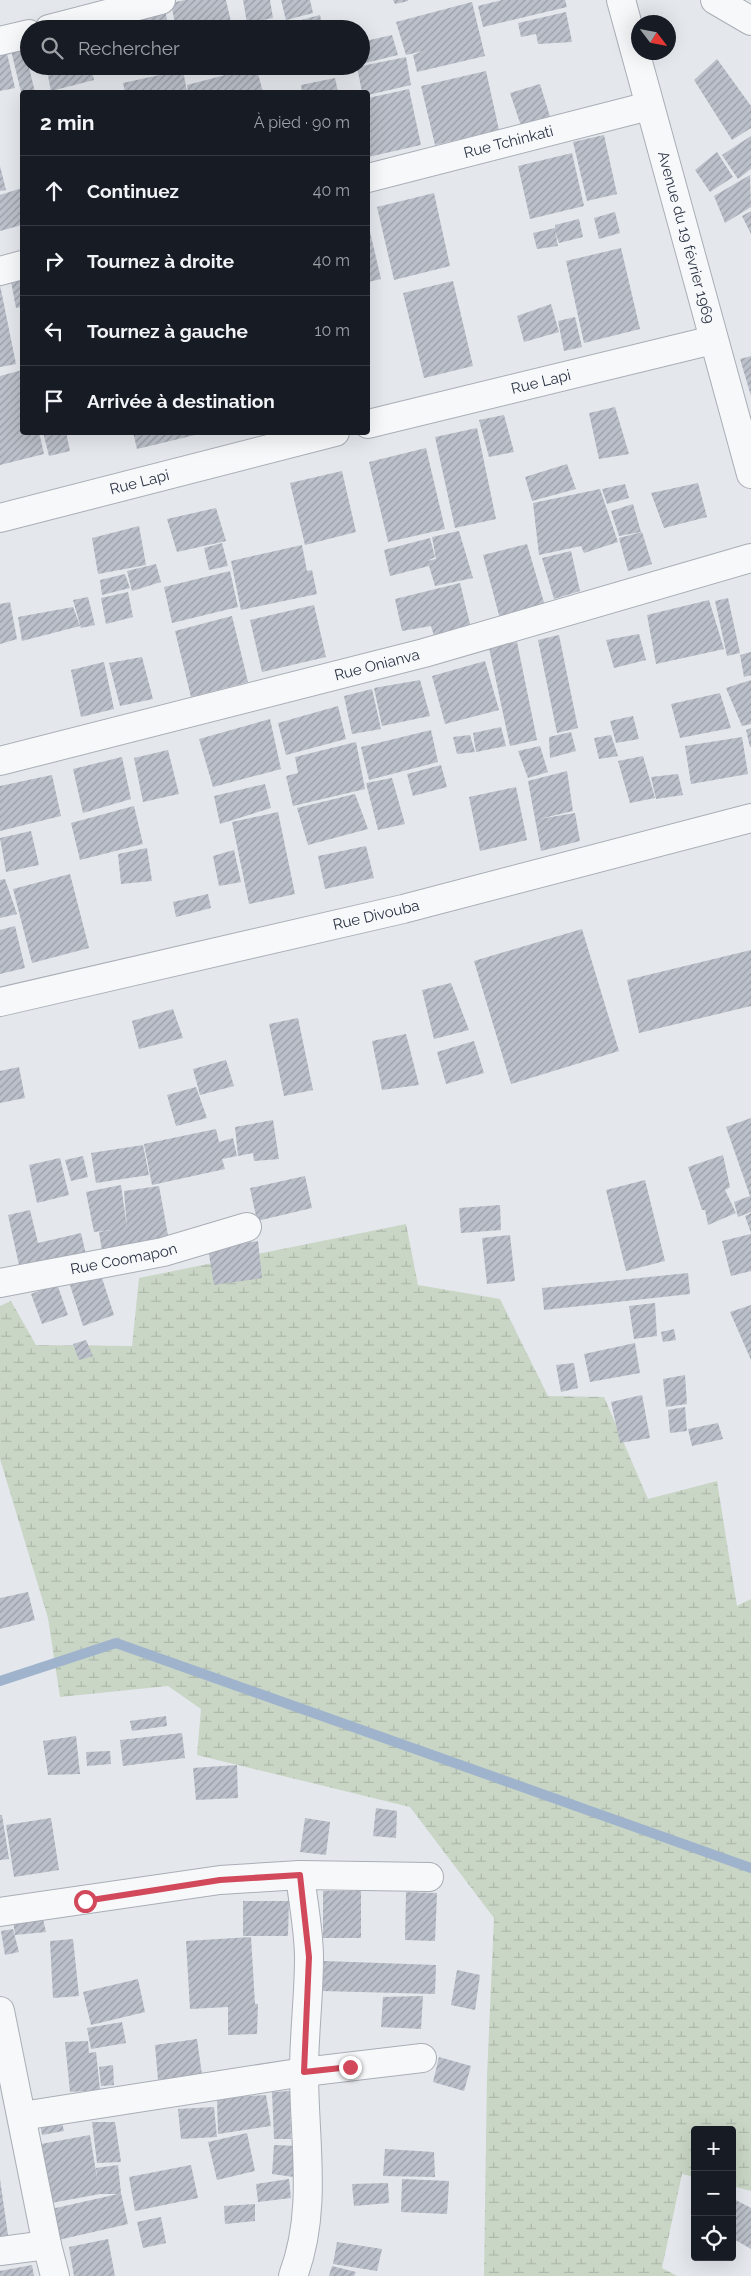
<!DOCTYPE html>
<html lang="fr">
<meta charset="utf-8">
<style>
body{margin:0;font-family:Raleway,sans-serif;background:#20242c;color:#f1f3f6}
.controls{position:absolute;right:15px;bottom:15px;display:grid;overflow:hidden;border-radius:5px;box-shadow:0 5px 20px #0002}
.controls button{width:45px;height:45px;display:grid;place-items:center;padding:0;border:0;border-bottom:1px solid #363941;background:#171b24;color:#f1f3f6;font:25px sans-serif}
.compass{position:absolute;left:631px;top:15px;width:45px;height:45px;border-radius:50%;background:#171b24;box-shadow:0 5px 20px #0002;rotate:122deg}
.stop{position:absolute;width:15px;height:15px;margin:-11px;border:4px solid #d1495b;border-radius:50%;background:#fff}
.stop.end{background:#d1495b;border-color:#fff;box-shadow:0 1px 5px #0008}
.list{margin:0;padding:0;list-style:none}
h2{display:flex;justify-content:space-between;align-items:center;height:65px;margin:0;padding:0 20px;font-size:21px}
h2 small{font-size:16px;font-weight:400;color:#9ea1a6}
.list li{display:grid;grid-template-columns:32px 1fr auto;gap:15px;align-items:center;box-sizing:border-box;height:70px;padding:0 20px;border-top:1px solid #363941}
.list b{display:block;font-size:19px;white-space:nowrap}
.list em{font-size:16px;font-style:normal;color:#9ea1a6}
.icon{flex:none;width:28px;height:28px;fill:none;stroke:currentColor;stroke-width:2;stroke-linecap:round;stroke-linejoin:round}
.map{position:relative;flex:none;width:751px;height:2276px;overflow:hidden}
.search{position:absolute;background:#171b24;box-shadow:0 5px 20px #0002;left:20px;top:20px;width:350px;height:55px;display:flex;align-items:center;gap:12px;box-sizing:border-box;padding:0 18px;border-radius:28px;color:#9ea1a6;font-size:19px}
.panel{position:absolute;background:#171b24;box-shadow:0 5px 20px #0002;left:20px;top:90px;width:350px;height:345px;border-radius:5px}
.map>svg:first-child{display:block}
.wetland{fill:url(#wetland-marsh)}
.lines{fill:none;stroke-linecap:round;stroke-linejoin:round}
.stream{stroke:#9fb4cc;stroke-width:10}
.building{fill:url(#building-hatch)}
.minor-casing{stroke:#a9aeb7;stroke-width:30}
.minor{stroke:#f7f8fa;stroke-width:28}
.route{stroke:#d1495b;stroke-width:6}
.labels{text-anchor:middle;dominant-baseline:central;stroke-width:4;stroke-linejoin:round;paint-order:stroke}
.street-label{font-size:15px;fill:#2b3445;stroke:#f4f6f9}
</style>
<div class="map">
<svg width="751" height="2276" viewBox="0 0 751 2276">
<defs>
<pattern id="wetland-marsh" width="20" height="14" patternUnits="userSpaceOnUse" patternTransform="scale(1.25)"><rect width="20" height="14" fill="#c9d6c5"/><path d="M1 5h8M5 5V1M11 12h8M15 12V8" fill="none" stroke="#adb8ab"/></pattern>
<pattern id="building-hatch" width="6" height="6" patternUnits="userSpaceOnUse" patternTransform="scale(1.25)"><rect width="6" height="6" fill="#bbc0ca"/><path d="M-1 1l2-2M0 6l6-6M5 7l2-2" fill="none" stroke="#989da6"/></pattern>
</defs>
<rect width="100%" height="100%" fill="#e4e7ec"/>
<path class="wetland" d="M406 1224 418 1285 500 1299 548 1396 604 1397 648 1499 717 1481 737 1606 751 1599V2191L732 2186V2130H695V2177L682 2174 662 2268 677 2276H484L487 2076 494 1918 410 1807 197 1755 201 1709 168 1686 60 1697 48 1618 0 1459V1306L11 1301 36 1345 132 1346 139 1278Z"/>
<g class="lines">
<path class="stream" d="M0 1681 116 1643 751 1868"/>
</g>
<path class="building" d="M185 0H226L231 22 201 29H176L171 3Z
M243 0H270L273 18 247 23Z
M281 0H310L313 13 286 20Z
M393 0H408V1L395 4Z
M502 0H565L567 7 483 27 478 6Z
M472 2 485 56 417 72 413 55 423 51 406 55 396 22Z
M164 5 169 29H143L139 11Z
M566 12 572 42 538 44 536 34 521 37 518 23Z
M320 15 323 29H304L301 20Z
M299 24 300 29H280V28Z
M392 35 398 55 361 64V42Z
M23 43 35 92H21L10 46Z
M6 49 15 88 0 91V51Z
M406 57 411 85 368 95V92H362L357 67Z
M717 59 751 106V128L732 140 694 80Z
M46 66H91L94 80 51 91Z
M256 67 263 92H188L187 85Z
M183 70 187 92H125L123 83Z
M486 71 499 130 435 145 421 86Z
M335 78 338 92H302L301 85Z
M540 84 552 123 523 132 510 93Z
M409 89 421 145 368 157V98Z
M604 135 617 194 587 201 573 142Z
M751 136V169L738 179 722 155Z
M717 152 733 177 710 192 695 170Z
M572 153 584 206 530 219 518 166Z
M0 166 6 190 0 191Z
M750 175 751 207 725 223 714 196Z
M22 188V225L0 231V195Z
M434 193 450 266 394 280 377 207Z
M751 211V234L742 216Z
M615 212 620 233 599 239 594 218Z
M579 219 583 237 559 243 555 231 558 246 537 249 533 233 555 228V225Z
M368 223 381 279 368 282Z
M621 248 640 329 584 343 566 261Z
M22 269V307L16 308 9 271Z
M453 281 473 366 424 378 403 293Z
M0 285 16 364 0 367Z
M551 304 559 332 524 342 517 316Z
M575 317 582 347 564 351 558 321Z
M751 356V396L740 359Z
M22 370V432H39L44 454 0 465V376Z
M615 407 629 454 599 459 589 413Z
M504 415 514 452 489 457 479 420Z
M477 428 496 519 455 528 435 437Z
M43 432H66L70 451 49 456Z
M133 432H194L195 435 137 449Z
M426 448 445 529 388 542 369 462Z
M567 464 576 489 532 501 525 477Z
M342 471 356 532 305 545 290 483Z
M698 483 707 517 664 528 651 493Z
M625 484 629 498 607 504 602 489Z
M600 489 618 542 584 553 581 546 539 555 533 503Z
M633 504 641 532 619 536 611 511Z
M216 508 226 541 177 552 167 519Z
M139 526 146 565 98 574 92 538Z
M459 531 473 578 435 586 429 566 390 576 384 550 430 538 435 557 427 561 436 559 432 537Z
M642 532 652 564 628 571 619 538Z
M222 543 228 566 209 570 204 548Z
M527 544 545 606 500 619 483 555Z
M302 545 307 571 312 570 317 594 241 610 231 561Z
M571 551 580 591 554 599 542 558Z
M156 564 161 582 132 591 127 571Z
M230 571 238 607 172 623 164 587Z
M125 574 130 588 102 595 100 580Z
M460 583 471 628 434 636 431 626 402 631 395 599Z
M128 592 133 617 106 624 101 598Z
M88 597 95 625 81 628 73 600Z
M728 598 740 653 727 656 715 601Z
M709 600 724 649 656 664 647 615Z
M10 602 17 639 0 644V604Z
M314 605 326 657 262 672 250 620Z
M73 607 80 626 22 641 18 617Z
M232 616 248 682 191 697 175 631Z
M639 634 646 660 614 668 606 640Z
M559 635 578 728 557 733 538 640Z
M517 642 537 740 510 746 489 648Z
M751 652V675L744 677 740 655Z
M142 657 153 699 120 706 109 663Z
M485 661 499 710 445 724 432 676Z
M104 662 114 709 81 717 71 670Z
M420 680 430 716 382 726 374 688Z
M751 680V724L742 726 726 688Z
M372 689 381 729 352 734 344 696Z
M720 693 731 728 680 738 671 704Z
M338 706 346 739 286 755 278 723Z
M633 716 639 739 616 743 610 721Z
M270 719 281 769 213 787 199 739Z
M501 727 506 746 476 752 473 733Z
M751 728V747H750L746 730Z
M431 730 438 762 369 780 361 747Z
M571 732 576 751 550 758 549 737Z
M470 735 475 752 457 754 453 737Z
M611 735 618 756 599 759 594 738Z
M742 737 748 774 691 784 685 746Z
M356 742 365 789 293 806 286 776 298 773 295 757Z
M540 746 548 772 528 778 518 751Z
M168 750 179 794 143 802 134 758Z
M643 756 655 798 630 803 618 761Z
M122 757 131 799 83 813 73 769Z
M441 765 447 787 413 796 407 774Z
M567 771 573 811 539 819 575 813 580 841 541 851 528 781Z
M678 774 683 795 656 799 651 777Z
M52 775 61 816 0 831V786Z
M392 778 405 824 378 830 366 783Z
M265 784 271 808 220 824 214 796Z
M516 787 527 840 480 851 469 797Z
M355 794 368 829 308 845 297 808Z
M134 806 143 844 80 860 71 823Z
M278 812 295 894 249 904 232 822Z
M31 831 39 865 6 872 0 838Z
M366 846 374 878 325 889 318 856Z
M147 848 152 881 121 884 118 854Z
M234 850 241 882 219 886 213 856Z
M70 874 89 948 32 963 13 889Z
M5 879 17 914 0 918V880Z
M208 894 211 908 176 917 173 902Z
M15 926 25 968 0 974V930Z
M582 929 619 1051 511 1084 474 961Z
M751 950V1006L639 1033 627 980Z
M451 983 469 1030 434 1039 422 990Z
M173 1009 183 1038 139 1049 132 1021Z
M298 1018 313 1090 284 1096 269 1024Z
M406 1034 419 1085 382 1090 372 1041Z
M474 1041 484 1073 446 1084 437 1052Z
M226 1060 234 1086 200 1095 193 1069Z
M19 1067 25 1098 0 1103V1071Z
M196 1087 207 1118 176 1126 167 1095Z
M751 1118V1212L738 1217 734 1202 750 1196 726 1127Z
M273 1120 279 1159 254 1161 253 1153 238 1156 235 1127Z
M216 1129 219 1142 233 1138 237 1156 222 1159 225 1169 152 1185 144 1144Z
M143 1145 149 1175 96 1183 91 1153Z
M723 1155 730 1187 725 1190 736 1213 708 1225 705 1210H702L688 1167Z
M83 1156 88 1177 71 1181 65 1160Z
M60 1158 69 1195 37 1203 29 1165Z
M305 1176 312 1208 257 1221 250 1188Z
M645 1180 665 1261 626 1271 606 1190Z
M121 1185 127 1228 124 1191 159 1186 170 1246 103 1257 99 1232 112 1230 94 1232 86 1192Z
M500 1205 501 1230 461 1233 459 1208Z
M30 1210 38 1243 81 1233 87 1259 21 1274 8 1215Z
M751 1213V1233L745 1216Z
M751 1234V1271L731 1276 722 1241Z
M510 1235 515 1281 487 1284 482 1238Z
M258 1241 262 1278 214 1285 208 1249Z
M688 1273 690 1294 544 1310 542 1288Z
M101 1275 114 1315 83 1326 70 1285Z
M57 1284 68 1315 42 1324 31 1294Z
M655 1303 657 1336 634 1339 629 1306Z
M751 1305V1360L730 1312Z
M674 1329 676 1340 663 1342 661 1332Z
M86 1340 93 1356 79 1360 73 1344Z
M635 1343 640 1373 590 1382 584 1354Z
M574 1363 578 1388 561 1392 556 1365Z
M685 1375 687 1404 666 1407 663 1379Z
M642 1395 650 1438 620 1443 611 1402Z
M685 1407 687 1431 670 1433 668 1410Z
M718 1423 723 1439 692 1446 688 1429Z
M28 1592 35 1620 0 1629V1598Z
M166 1716 167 1726 132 1731 130 1721Z
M182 1733 185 1758 123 1766 120 1740Z
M76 1736 80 1774 48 1775 43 1741Z
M110 1751 111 1764 87 1766 86 1752Z
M237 1765 238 1798 196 1800 193 1768Z
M376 1808 397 1811 396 1838 373 1836Z
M0 1815H2L9 1859 0 1860Z
M51 1818 59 1870 14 1877 6 1825Z
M305 1818 330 1822 326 1855 300 1852Z
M323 1891H361V1938H323Z
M406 1892 437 1893 435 1941 405 1940Z
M243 1901H289L288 1936H243Z
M42 1915 46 1932 15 1935 13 1920Z
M13 1929 19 1952 5 1955 1 1931Z
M251 1937 255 2004H258L257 2034 228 2035V2007L190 2009 186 1941Z
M73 1939 79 1996 53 1998 50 1941Z
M324 1961 436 1965 435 1994 322 1991Z
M457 1970 480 1975 475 2010 451 2005Z
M138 1979 145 2012 91 2025 83 1992Z
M423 1996 421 2029 381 2027 383 1997Z
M122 2022 126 2043 91 2049 87 2028Z
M197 2039 202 2075 158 2080 155 2045Z
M88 2041 89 2053 96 2052 100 2090 70 2092 65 2042Z
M439 2057 471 2066 464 2091 433 2082Z
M113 2065 114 2085 101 2086 99 2067Z
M290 2091 291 2139H274L272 2092Z
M266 2095 271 2126 218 2134 217 2098Z
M214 2107 217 2137 181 2139 178 2109Z
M61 2119 64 2131 42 2135 40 2124Z
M92 2122H115L121 2162 97 2163Z
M247 2133 255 2171 217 2180 208 2142Z
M90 2135 98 2184 96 2168 118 2165 121 2193 128 2224 54 2241 47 2210 118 2194H100L51 2203 41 2144Z
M274 2145 297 2146 294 2177 272 2174Z
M385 2149 434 2152 435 2177 383 2176Z
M191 2165 198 2198 135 2211 129 2177Z
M0 2179 9 2242 0 2244Z
M289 2179 291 2198 258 2202 256 2184Z
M402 2179 449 2181 447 2214 401 2212Z
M388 2183 389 2203 354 2206 352 2184Z
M732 2198 751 2208V2249L732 2238Z
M255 2204V2221L225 2224 224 2206Z
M161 2217 166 2243 143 2248 137 2222Z
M108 2239 115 2276H74L69 2247Z
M337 2242 382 2249 377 2271 333 2264Z
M32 2265 34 2276H0V2271Z
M332 2266 356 2272 354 2276H329Z"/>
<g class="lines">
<defs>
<g id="minor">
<path id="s1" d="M621 0 751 474"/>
<path d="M715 0 751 21"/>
<path d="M49 29 161 0"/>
<path d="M0 41 29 34"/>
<path id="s2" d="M368 178 649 106"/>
<path d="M0 271 22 265"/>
<path id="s3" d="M368 424 713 340"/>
<path id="s4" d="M0 518 335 432"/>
<path id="s5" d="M0 761 424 653 751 558"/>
<path id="s6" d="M0 1002 403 909 751 818"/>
<path id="s7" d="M0 1283 163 1252 247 1227"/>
<path d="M0 1912 220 1880 300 1875 429 1877"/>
<path d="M0 2011 47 2245 55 2276"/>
<path d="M22 2116 304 2072 422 2058"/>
<path d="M0 2251 47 2245"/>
<path d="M293 2276C318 2210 304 2141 304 2072 304 2034 309 1996 309 1958 309 1931 303 1902 300 1875"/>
</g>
</defs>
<use href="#minor" class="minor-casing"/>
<use href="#minor" class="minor"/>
</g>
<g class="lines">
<path class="route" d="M85 1901 220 1880 300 1875 309 1957 304 2072 350 2067"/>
</g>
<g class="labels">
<g class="street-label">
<text stroke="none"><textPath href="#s2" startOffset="145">Rue Tchinkati</textPath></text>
<text stroke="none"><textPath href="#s1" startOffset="246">Avenue du 19 février 1969</textPath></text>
<text stroke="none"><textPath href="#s3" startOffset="178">Rue Lapi</textPath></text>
<text stroke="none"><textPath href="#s4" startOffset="144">Rue Lapi</textPath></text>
<text stroke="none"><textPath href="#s5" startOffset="389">Rue Onianva</textPath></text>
<text stroke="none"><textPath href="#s6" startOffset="386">Rue Divouba</textPath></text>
<text stroke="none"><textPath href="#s7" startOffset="126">Rue Coomapon</textPath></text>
</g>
</g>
</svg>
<div class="controls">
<button>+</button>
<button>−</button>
<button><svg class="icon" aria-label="locate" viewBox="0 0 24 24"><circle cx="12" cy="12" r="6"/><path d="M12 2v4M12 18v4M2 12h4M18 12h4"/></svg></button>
</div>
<svg class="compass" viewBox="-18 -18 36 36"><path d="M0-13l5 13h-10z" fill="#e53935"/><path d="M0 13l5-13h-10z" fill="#9ea1a6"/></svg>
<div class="stop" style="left:85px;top:1901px"></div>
<div class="stop end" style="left:350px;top:2067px"></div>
<div class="search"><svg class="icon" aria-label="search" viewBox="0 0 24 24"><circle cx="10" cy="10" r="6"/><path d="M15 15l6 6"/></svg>Rechercher</div>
<section class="panel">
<h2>2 min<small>À pied · 90 m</small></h2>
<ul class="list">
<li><svg class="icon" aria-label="ahead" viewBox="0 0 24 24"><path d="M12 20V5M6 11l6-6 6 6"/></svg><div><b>Continuez</b></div><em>40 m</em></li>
<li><svg class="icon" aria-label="right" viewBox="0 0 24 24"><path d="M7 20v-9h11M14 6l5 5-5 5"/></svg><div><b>Tournez à droite</b></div><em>40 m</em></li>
<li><svg class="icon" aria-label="left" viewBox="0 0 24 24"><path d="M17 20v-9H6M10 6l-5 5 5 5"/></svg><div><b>Tournez à gauche</b></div><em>10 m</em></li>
<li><svg class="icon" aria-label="arrive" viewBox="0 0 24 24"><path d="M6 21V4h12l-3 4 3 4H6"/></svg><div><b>Arrivée à destination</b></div></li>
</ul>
</section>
</div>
